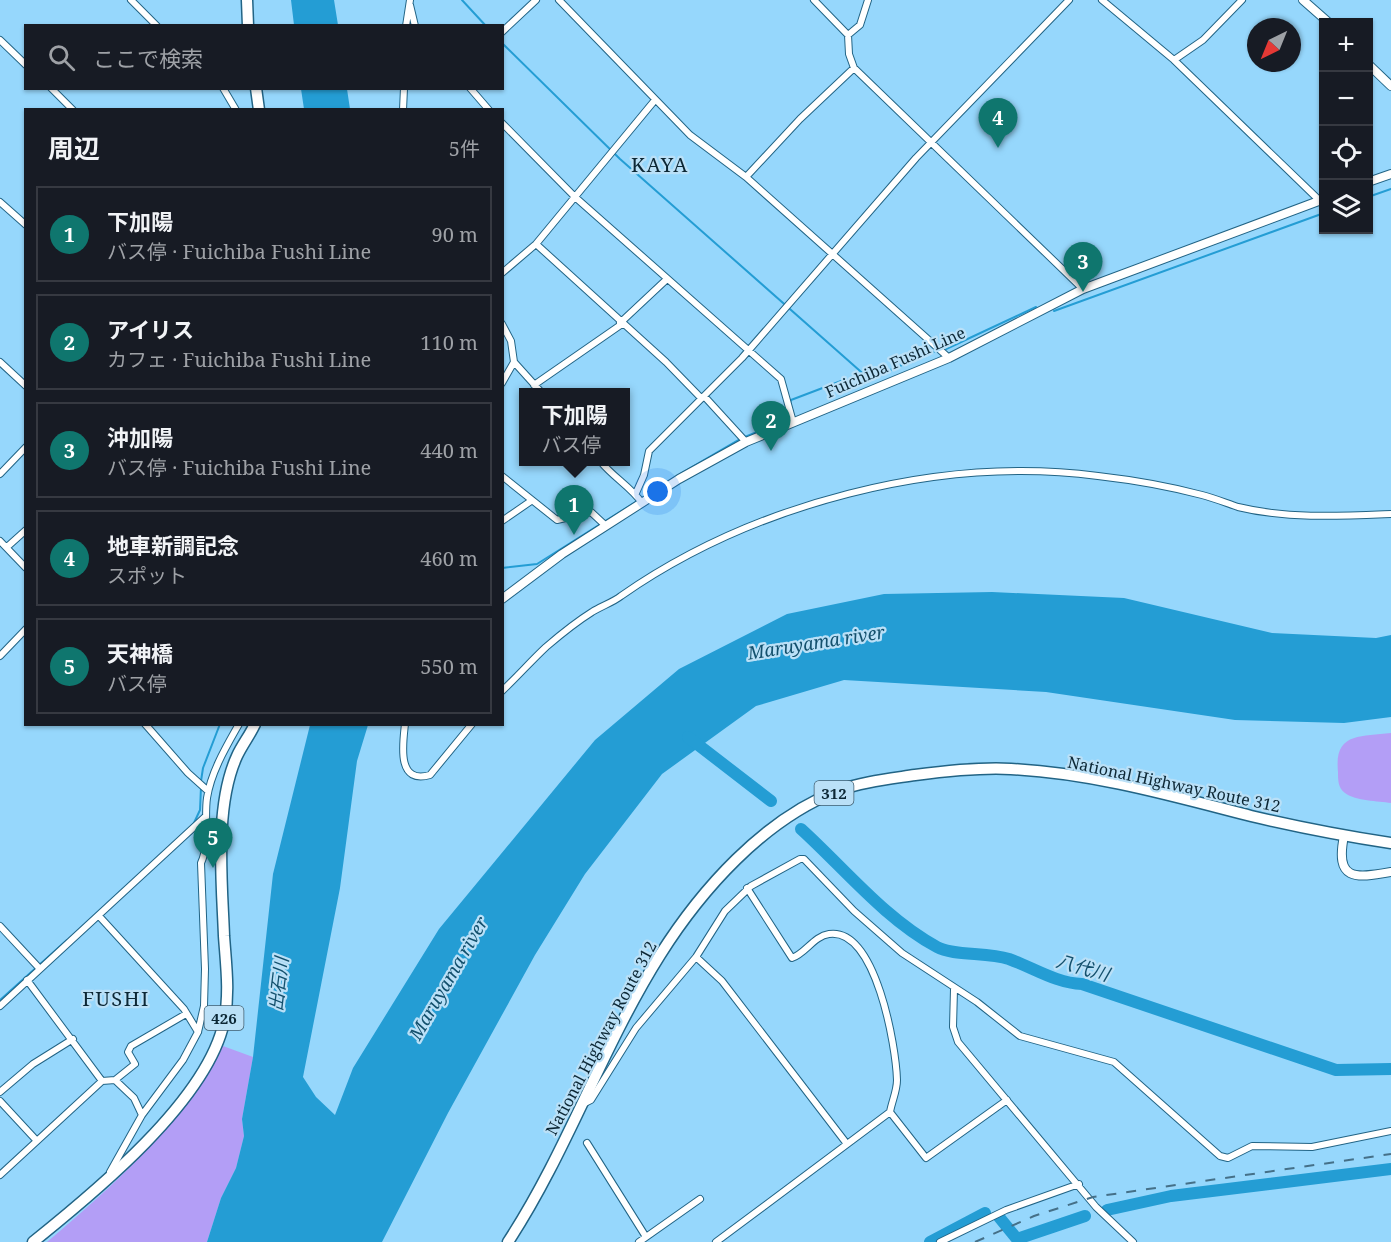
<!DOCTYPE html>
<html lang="ja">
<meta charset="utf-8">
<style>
body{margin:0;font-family:"Noto Serif","Noto Sans JP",serif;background:#20242c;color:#f1f3f6}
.controls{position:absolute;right:18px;top:18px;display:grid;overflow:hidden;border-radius:0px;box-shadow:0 2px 4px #0004}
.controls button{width:54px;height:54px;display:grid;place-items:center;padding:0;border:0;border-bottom:2px solid #363941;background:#171b24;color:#f1f3f6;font:30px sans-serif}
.compass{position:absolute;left:1247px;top:18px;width:54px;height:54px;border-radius:50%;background:#171b24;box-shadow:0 2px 4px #0004;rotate:223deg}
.you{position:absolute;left:658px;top:492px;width:21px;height:21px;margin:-15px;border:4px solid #fff;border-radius:50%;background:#1a73e8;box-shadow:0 0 0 9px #1a73e833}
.badge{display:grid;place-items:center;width:39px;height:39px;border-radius:50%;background:#0f766e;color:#fff;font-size:20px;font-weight:700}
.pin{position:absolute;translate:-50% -50px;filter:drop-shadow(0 2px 3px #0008)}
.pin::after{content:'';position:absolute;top:32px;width:21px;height:18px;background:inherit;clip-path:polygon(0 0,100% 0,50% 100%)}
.popup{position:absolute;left:519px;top:388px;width:111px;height:78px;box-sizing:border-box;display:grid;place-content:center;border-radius:0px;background:#171b24;filter:drop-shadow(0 2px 4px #0005);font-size:20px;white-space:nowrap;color:#9ea1a6}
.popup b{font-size:22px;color:#f1f3f6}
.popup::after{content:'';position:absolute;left:50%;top:100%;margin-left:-12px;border:12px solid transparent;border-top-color:#171b24}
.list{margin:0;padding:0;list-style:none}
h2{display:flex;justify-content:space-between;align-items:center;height:78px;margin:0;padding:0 24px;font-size:26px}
h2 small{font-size:20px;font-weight:400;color:#9ea1a6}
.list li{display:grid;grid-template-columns:39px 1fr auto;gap:18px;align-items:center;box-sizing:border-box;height:96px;margin:0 12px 12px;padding:0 12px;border:2px solid #363941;border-radius:0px}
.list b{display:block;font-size:22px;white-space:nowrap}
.list p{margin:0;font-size:20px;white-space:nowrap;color:#9ea1a6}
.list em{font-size:20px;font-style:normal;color:#9ea1a6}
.icon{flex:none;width:33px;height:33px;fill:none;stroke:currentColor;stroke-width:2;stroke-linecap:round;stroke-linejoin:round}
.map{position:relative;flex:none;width:1391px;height:1242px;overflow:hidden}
.search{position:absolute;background:#171b24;box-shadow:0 2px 4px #0004;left:24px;top:24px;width:480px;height:66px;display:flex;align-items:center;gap:15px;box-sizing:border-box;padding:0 21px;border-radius:0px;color:#9ea1a6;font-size:22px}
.panel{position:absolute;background:#171b24;box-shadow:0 2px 4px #0004;left:24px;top:108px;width:480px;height:618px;border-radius:0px}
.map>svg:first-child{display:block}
.green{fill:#b39ef6}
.water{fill:#249dd4}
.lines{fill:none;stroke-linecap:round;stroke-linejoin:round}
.stream{stroke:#249dd4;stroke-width:2}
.river{stroke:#249dd4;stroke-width:12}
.minor-casing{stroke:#226485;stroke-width:8}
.tertiary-casing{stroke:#226485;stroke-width:10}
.secondary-casing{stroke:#226485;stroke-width:10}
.trunk-casing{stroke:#226485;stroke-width:13}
.minor{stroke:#fff;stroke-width:6}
.tertiary{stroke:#fff;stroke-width:8}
.secondary{stroke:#fff;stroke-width:8}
.trunk{stroke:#fff;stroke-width:10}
.rail{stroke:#457088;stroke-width:2;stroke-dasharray:10 10;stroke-linecap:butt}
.labels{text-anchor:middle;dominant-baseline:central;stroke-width:4.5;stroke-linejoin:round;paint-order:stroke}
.shield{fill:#bae0f7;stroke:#405e6f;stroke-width:1.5}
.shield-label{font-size:15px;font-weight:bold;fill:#0c2735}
.street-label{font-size:16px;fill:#0c2735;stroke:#bae0f7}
.water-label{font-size:18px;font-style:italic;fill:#13506d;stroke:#bae0f7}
.quarter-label{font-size:20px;letter-spacing:1.5px;fill:#0c2735;stroke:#bae0f7}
</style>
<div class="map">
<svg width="1391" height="1242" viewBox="0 0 1391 1242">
<rect width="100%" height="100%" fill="#96d7fc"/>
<path class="green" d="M1391 733V803C1378 801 1356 801 1345 793 1338 788 1338 780 1338 772 1334 732 1360 737 1391 733Z
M223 1046 253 1057 242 1119 244 1136 236 1168 221 1198 207 1242H47C119 1181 176 1129 223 1046Z"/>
<path class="water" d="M291 0H334L338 25H294Z
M301 89H347L350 109H304Z
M992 592 1124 598 1272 633 1376 638 1391 635V717L1344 723 1235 720 1046 692 844 680 756 706 662 774 585 874 535 955 448 1113 382 1242H207L221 1198 236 1168 244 1136 242 1119 253 1057 273 874 310 725H368L357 761 340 888 303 1077 316 1097 335 1115 353 1068 439 929 595 740 679 669 787 614 884 594Z"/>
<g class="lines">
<path class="stream" d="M462 0 486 26
M502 43 620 159 868 378
M1368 197 1391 189
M1054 311 1324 213
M944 350 1036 307
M790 404 791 400 841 381 847 388 938 350
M680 474 740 439 786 420 788 413
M502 568 537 564 650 493
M201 781 203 768 220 724
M193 825 200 810 201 787
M0 1000 67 940"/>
<path class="river" d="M688 737 771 801
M801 829C844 868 885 919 937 947 953 956 987 952 1009 959 1034 968 1056 983 1082 984L1336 1070 1391 1069
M1107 1210 1171 1196 1391 1169
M999 1217 1017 1239 1085 1216
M930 1242 985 1213"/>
<defs>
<path id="minor" d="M131 0 157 26
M559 0 690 135 746 177 949 358
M814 0 848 35 849 54 854 68 1083 289
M1102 0 1174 60 1319 200
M410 5 415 26
M406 26 410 0
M502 32 536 0
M848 35 860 25 868 0
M0 40 26 65
M1174 60 1203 40 1242 0
M51 88 73 110
M223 88 236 110
M470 88 489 110
M403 110 404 88
M502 123 575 197 781 379 793 422
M746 177 800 119 854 68
M0 202 26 225
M536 244 666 362 701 398
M502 273 536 244 655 100
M620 323 667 279
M502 324 511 341 514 362 541 392
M0 362 26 386
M502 383 514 362
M534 385 622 324
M704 396 746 442
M601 462C613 477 631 487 642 503
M0 474 26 447
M502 476 557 520 591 512 606 526
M636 493 644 475 649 451 742 358 916 158 1069 0
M502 521 531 501
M0 541 26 568
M7 547 26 530
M0 656 26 629
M502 691C517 677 531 661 546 647 560 635 576 622 592 612 601 606 612 603 621 596 753 504 938 455 1098 476 1133 480 1168 486 1202 495 1214 498 1226 503 1238 507 1287 519 1342 516 1391 514
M145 724 188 773 208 791
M405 724C403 743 396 785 430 775L472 724
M747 888 792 958C805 954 814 936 829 934 876 927 896 1047 897 1080 897 1091 892 1101 890 1112
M99 916 184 1009 198 1032
M0 926 40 969
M696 957 722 981 847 1144
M27 980 102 1081
M954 989 953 1027 958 1042 1096 1207 1133 1242
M0 1006 206 816
M115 1080 135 1064 128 1052 131 1046 186 1014
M0 1092 33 1064 73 1039
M0 1101 37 1141
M585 1103 591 1100 636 1028 696 957 725 911 751 886 800 859H804L854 911 902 953 977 1002 1020 1036 1114 1062 1220 1156 1228 1158 1252 1146 1312 1147 1391 1131
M587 1143 646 1237
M110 1172 142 1115 183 1060 198 1032 204 1006 205 969 201 863C210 843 204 819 207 798 211 772 226 747 239 724
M0 1175 102 1081 115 1080 134 1098 142 1115
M639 1242 700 1199
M716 1242 890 1112 926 1158 1007 1100
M940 1242 1006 1210 1079 1184"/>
<path id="tertiary" d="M1303 0 1328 22
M1368 64 1391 86"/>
<path id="secondary" d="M1368 182 1391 174
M502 599 562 554 679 479 746 442 949 358 1083 289 1324 199
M1344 836C1335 880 1354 879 1391 872"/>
<path id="trunk" d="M247 0 248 26
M256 88 259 110
M33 1242C94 1193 207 1101 224 1022 230 993 226 965 224 936 222 882 214 806 237 756 242 745 250 735 255 724
M508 1242C567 1152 602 1047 660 955 701 890 763 820 837 791 861 782 889 779 915 775 946 771 980 767 1011 769 1093 773 1173 796 1251 816 1298 827 1344 836 1391 843"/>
</defs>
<use href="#minor" class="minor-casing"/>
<use href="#tertiary" class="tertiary-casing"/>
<use href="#secondary" class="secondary-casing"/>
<use href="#trunk" class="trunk-casing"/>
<use href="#minor" class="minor"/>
<use href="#tertiary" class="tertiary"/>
<use href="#secondary" class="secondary"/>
<use href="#trunk" class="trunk"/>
<path class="rail" d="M975 1242 1034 1216 1093 1197 1391 1154"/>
</g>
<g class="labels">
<g class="shield">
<rect x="814.5" y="781" width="39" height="24" rx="4.5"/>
<rect x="204.5" y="1006" width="39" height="24" rx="4.5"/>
</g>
<g class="shield-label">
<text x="834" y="793">312</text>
<text x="224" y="1018">426</text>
</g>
<g class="street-label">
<text transform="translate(895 362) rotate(-24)">Fuichiba Fushi Line</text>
<text transform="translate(1174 784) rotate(12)">National Highway Route 312</text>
<text transform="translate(601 1038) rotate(-62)">National Highway Route 312</text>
</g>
<g class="water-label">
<text transform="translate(816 642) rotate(-9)">Maruyama river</text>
<text transform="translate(1083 967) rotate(16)">八代川</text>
<text transform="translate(448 978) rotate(-60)">Maruyama river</text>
<text transform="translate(278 984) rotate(-83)">出石川</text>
</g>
<g class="quarter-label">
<text x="660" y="164">KAYA</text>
<text x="116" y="998">FUSHI</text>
</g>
</g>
</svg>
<div class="controls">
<button>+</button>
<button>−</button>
<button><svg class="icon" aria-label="locate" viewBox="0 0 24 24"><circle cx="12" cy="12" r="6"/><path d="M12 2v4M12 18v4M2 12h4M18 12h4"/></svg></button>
<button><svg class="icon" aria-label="layers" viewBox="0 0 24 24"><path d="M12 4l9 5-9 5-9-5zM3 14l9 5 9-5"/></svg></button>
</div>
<svg class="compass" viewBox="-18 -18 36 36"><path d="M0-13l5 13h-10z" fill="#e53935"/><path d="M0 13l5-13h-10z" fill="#9ea1a6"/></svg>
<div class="you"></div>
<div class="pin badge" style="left:574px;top:535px">1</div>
<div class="popup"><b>下加陽</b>バス停</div>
<div class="pin badge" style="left:771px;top:451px">2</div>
<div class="pin badge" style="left:1083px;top:292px">3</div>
<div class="pin badge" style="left:998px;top:148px">4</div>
<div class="pin badge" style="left:213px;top:868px">5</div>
<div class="search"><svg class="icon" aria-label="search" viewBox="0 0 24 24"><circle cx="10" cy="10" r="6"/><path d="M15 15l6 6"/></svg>ここで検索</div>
<section class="panel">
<h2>周辺<small>5件</small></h2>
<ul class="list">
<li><span class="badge">1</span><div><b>下加陽</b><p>バス停 · Fuichiba Fushi Line</p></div><em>90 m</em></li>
<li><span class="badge">2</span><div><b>アイリス</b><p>カフェ · Fuichiba Fushi Line</p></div><em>110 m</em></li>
<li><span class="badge">3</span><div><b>沖加陽</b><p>バス停 · Fuichiba Fushi Line</p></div><em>440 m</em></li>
<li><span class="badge">4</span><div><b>地車新調記念</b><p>スポット</p></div><em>460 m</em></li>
<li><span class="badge">5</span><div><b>天神橋</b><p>バス停</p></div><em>550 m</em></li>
</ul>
</section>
</div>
